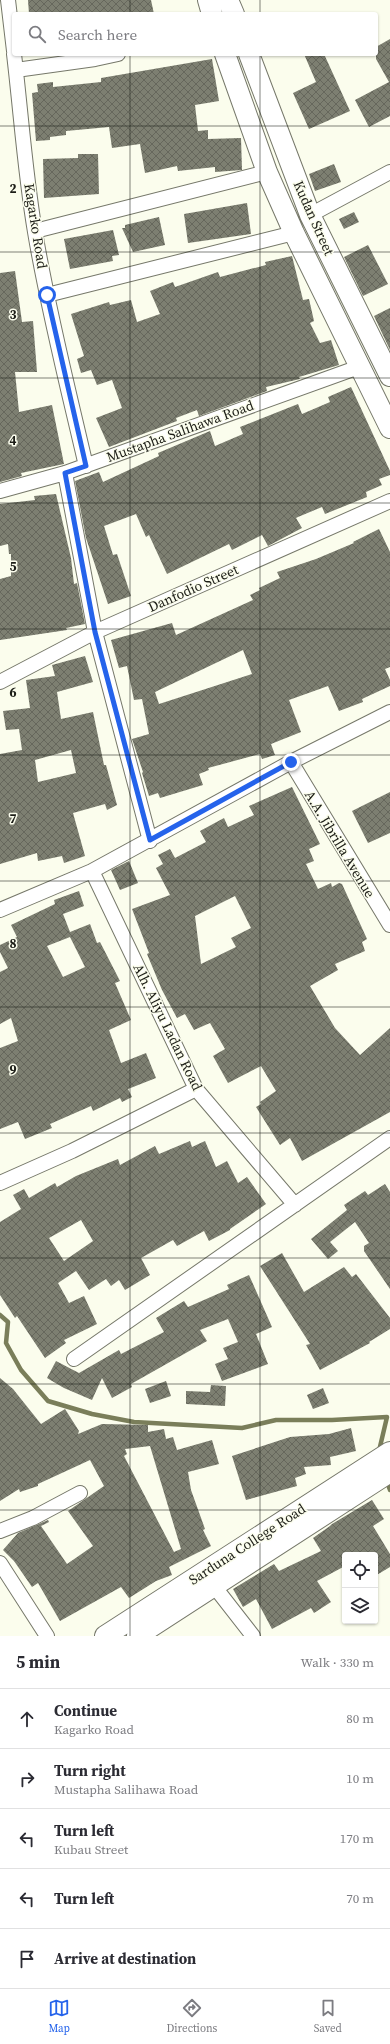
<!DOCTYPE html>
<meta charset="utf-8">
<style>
body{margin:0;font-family:"Source Serif 4",serif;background:#f7f7f7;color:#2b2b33}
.controls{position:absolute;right:12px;bottom:12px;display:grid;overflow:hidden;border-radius:4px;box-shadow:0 1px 3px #0004}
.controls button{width:36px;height:36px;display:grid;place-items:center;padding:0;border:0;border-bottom:1px solid #e1e1e2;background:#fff;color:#2b2b33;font:20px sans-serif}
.stop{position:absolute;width:12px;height:12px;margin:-9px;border:3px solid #2563eb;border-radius:50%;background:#fff}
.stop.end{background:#2563eb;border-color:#fff;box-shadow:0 1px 4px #0008}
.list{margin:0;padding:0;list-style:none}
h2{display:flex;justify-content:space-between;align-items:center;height:52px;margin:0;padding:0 16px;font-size:17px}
h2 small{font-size:13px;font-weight:400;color:#7c7c81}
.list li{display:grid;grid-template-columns:26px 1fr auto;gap:12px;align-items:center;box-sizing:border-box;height:60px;padding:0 16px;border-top:1px solid #e1e1e2}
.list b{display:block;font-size:15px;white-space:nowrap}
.list p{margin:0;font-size:13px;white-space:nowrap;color:#7c7c81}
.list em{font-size:13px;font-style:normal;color:#7c7c81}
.icon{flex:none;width:22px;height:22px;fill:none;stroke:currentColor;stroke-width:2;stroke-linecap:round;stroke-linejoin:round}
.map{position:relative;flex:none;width:390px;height:1636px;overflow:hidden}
.search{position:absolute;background:#fff;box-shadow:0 1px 3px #0004;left:12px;right:12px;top:12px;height:44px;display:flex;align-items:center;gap:10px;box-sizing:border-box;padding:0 14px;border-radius:4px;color:#7c7c81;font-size:15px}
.sheet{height:352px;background:#fff}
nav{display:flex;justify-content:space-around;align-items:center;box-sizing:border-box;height:56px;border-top:1px solid #e1e1e2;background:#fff;font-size:11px;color:#7c7c81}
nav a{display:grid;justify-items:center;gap:2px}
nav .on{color:#2563eb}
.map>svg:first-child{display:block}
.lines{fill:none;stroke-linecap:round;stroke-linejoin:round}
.stream{stroke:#7a7e5a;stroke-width:4.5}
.building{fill:url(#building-cross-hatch);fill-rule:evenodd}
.street-casing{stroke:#76786a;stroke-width:16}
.secondary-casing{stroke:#76786a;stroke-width:22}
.street{stroke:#fff;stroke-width:14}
.secondary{stroke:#fff;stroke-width:20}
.route{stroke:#2563eb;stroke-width:5}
.grid{fill:none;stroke:#1c1d17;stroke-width:1;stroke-opacity:0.55}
.labels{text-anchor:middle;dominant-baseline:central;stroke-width:3;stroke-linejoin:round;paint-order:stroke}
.street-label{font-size:14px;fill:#1c1d17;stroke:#fbfded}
.grid-label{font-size:13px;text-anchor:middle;font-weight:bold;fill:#1c1d17;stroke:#fbfded;stroke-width:3;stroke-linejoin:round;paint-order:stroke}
</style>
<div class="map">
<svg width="390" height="1636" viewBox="0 0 390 1636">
<defs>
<pattern id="building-cross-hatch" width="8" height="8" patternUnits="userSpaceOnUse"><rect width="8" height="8" fill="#7d7f71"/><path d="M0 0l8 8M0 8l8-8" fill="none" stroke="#66675c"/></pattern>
</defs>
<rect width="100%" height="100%" fill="#fbfded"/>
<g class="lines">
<path class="stream" d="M0 1315 8 1322 6 1343 21 1370 48 1401 92 1414 134 1422 242 1428 276 1420H332L387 1417 379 1451
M386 1479 390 1490"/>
</g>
<path class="building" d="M28 0H151L154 14H29Z
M390 39V116L369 127 355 100 389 82 376 59V47Z
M304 54H324L350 111 309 129 293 93 316 82Z
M212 59 219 101 195 105 198 131 208 130V139L241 138 242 170 215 172V167L178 171 177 166 145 173 140 144 112 148 109 127 66 131V135L50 137V140L36 141 32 93 38 92 37 84 53 82V87L101 82V78Z
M78 154H98L99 194 44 198 43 159 78 158Z
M334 164 341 182 315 191 309 174Z
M247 203 251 234 188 243 184 214Z
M354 212 359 222 344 229 339 219Z
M159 217 165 245 133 252 122 228H125V225Z
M113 230 119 255 112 256 113 261 70 269 64 239Z
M368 245 388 284 363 296 344 257Z
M292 256 303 300 309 299 314 321 310 323 320 343 331 340 339 365 299 377 300 379 266 387 267 391 199 416 197 410 176 418 177 421 109 447 96 418 122 408 112 380 97 385 91 370 81 373 77 359 84 356 71 314 109 302 110 305 131 300 137 322 160 314 150 291 173 282 175 287 218 272 220 277 266 265 265 262Z
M15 271 22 322 33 321 37 372H15L19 412 52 405 64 464 21 473 22 476 0 482V273Z
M390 308V350L374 316Z
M351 387 390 471V475L379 479 382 485 366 492 367 497 325 514 322 507 298 517 296 518 302 528 268 546 262 535 232 550 229 544 167 574 149 535 146 537 136 514 104 526 113 555 117 554 131 596 108 604 86 538 75 481 99 472 103 482 159 456 158 453 210 431 215 446 243 434 240 427 298 404 302 414 330 402 328 397Z
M56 494 71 558 74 584 77 583 85 624 66 628 67 630 0 640V579L11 576V554H9L8 544 0 546V504L35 500 34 496Z
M379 529 390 552V667L385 669 390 680V686L362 699 363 702 339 711 328 686 289 700 301 732 271 744 275 755 262 759 260 754 208 768 209 770 199 774 203 785 160 798 158 793 149 796 142 773 143 772 132 739 149 734 142 699 134 700 127 666 119 668 111 640 172 623 176 635 253 600 250 595 260 590 259 588 280 578 277 572 316 559 354 543 353 542ZM243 650 252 674 159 704 155 692Z
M85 656 93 682 57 692 61 719 93 712 104 765H106L117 805 107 810 105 804 73 813 85 856 64 863 62 856 38 861 37 853 0 864V754L22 750 19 729 6 730 3 711 30 708 26 680 55 676 52 665ZM71 750 76 773 38 782 35 760Z
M292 787 320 844 309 849 314 861 306 864 318 889 331 883 332 887 339 883 342 884 367 939 362 942 365 951 335 964 338 970 310 986 335 1028 360 1055 390 1028V1112L302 1161 290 1138 280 1145 256 1107 261 1104 260 1102 276 1091 261 1066 228 1083 213 1056 225 1049 210 1023 194 1030 185 1014 177 1018 162 990 147 954 149 953 132 909 170 895 156 868 163 864 158 855 170 849 175 858 206 842 200 831 224 818 228 827 254 815 249 806ZM235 896 251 928 231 938 236 947 201 964 195 916Z
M390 792V833L368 843 352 811Z
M129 861 138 883 120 890 111 870Z
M79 891 84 906 63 914 70 932 90 924 97 943 100 942 120 981 115 983 131 1020 109 1030 121 1063 146 1053 156 1078 128 1089 132 1097 122 1102 120 1098 93 1111 91 1106 50 1124 52 1128 25 1139 18 1122 0 1129V1048L18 1041 11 1018 0 1024V972L8 968 0 952V945L17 937 11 925 55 904 54 900ZM70 937 85 967 63 977 47 946Z
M190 1141 192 1147 205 1141 216 1167 227 1161 238 1183 247 1177 266 1204 230 1229V1230L209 1241 204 1231 177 1246 173 1240 141 1258 150 1275 125 1290 119 1280 111 1286 106 1279 89 1290 76 1271 58 1283 69 1303 84 1296 97 1324 64 1340 66 1343 45 1358 17 1316 15 1318 0 1295V1222L21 1209 13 1195 24 1189 29 1198 55 1183 57 1187 76 1176 118 1159 120 1165 155 1146 159 1154ZM81 1220 93 1241 64 1261 49 1238Z
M385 1184 390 1192V1289L364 1251V1246L369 1243 355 1222 330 1242 338 1251 328 1259 311 1239 347 1210 344 1205 365 1191 368 1195Z
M282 1253 304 1292 344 1267 352 1277 356 1274 390 1318V1329L369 1342 370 1343 320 1370 306 1345 310 1344 260 1266Z
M249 1275 272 1327 256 1334 268 1364 222 1381 215 1364 228 1359 223 1348 238 1342 228 1319 200 1330 207 1341 131 1384 132 1387 112 1398 102 1378 92 1400 64 1388 47 1378 56 1361 79 1373 119 1350 121 1354 164 1332 156 1318 184 1301 188 1307 229 1289 227 1285Z
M0 1378 13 1389 41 1424 65 1409 79 1431 78 1434 102 1424 148 1425V1432L164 1429 166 1439 173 1437 177 1450 212 1440 219 1464 188 1472 191 1490 205 1529 203 1530 211 1546 169 1567 172 1575 156 1581 129 1598 121 1587 60 1621 38 1583 32 1587 14 1561 3 1550 18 1533 48 1520 49 1522 41 1526 67 1564 93 1546 68 1511 104 1486 90 1460 38 1484V1486L20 1492 19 1489 0 1501ZM150 1446 181 1549 174 1552 124 1456 127 1454 125 1449Z
M166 1381 171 1396 150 1403 145 1389Z
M211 1385 226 1386 225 1406 186 1404V1391L210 1392Z
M323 1388 329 1403 313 1409 307 1395Z
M351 1428 356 1451 330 1457 331 1465 304 1467 306 1474 295 1478 297 1486 246 1500 232 1456 290 1437 329 1434Z
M372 1500 384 1519 373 1526 390 1554V1567L375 1576V1555H345V1566L317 1581 331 1602 314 1613 311 1608 272 1629 256 1599 243 1607 233 1589 274 1564 279 1571 321 1551 313 1538 330 1526 332 1524Z"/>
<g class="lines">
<defs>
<path id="street" d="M8 0 14 51
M14 54C21 113 25 173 35 232 48 310 68 388 86 466
M16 70 95 59 118 54
M310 215 390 172
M35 231 267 172
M47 295 294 233
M65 473 95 632 150 841
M0 491 65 473 359 367
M0 682 95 632 390 501
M291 762 390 925
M92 871 196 1089 295 1205
M0 910 92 871 291 762 390 712
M0 1183 72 1151 196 1089
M74 1359 390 1138
M0 1531 33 1518 80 1493
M0 1563 47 1636
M214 1586 253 1636"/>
<path id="secondary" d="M208 0 212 14
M228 0 234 14
M225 54 267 172 294 233 390 428
M249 54 310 215 390 376
M105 1636 390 1452
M137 1636 390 1472"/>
</defs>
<use href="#street" class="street-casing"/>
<use href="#secondary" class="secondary-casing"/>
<use href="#street" class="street"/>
<use href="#secondary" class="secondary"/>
</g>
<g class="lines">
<path class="route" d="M47 295 86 466 65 473 95 632 150 840 291 762"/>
</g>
<path class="grid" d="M130 0V14M260 0V14M130 54V1636M260 54V1636M0 126H390M0 252H390M0 378H390M0 503H390M0 629H390M0 755H390M0 881H390M0 1007H390M0 1133H390M0 1258H390M0 1384H390M0 1510H390"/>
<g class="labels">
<g class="street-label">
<text transform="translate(314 218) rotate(66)">Kudan Street</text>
<text transform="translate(36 226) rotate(81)">Kagarko Road</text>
<text transform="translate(180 431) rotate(-20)">Mustapha Salihawa Road</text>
<text transform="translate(193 588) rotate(-24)">Danfodio Street</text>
<text transform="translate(340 844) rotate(59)">A.A. Jibrilla Avenue</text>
<text transform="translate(168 1027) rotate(64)">Alh. Aliyu Ladan Road</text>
<text transform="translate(247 1544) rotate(-33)">Sarduna College Road</text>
</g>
</g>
<g class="grid-label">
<text x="13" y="193">2</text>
<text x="13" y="319">3</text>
<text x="13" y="445">4</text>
<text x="13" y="571">5</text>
<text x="13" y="697">6</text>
<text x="13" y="823">7</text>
<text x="13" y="948">8</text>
<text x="13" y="1074">9</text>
</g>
</svg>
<div class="controls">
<button><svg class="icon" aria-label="locate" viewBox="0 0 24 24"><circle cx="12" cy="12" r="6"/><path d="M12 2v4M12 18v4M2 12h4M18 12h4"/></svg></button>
<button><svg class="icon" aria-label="layers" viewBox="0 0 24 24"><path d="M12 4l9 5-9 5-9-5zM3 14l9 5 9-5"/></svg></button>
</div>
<div class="stop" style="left:47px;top:295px"></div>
<div class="stop end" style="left:291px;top:762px"></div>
<div class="search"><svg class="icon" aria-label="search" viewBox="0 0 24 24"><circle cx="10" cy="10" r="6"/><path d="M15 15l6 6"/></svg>Search here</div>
</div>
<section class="sheet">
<h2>5 min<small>Walk · 330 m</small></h2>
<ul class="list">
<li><svg class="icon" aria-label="ahead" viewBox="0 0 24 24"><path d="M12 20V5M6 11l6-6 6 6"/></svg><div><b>Continue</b><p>Kagarko Road</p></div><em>80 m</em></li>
<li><svg class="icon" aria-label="right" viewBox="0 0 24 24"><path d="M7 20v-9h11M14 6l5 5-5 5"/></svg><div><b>Turn right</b><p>Mustapha Salihawa Road</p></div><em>10 m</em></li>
<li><svg class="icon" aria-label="left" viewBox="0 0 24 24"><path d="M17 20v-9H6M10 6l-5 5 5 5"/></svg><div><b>Turn left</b><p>Kubau Street</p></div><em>170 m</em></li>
<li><svg class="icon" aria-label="left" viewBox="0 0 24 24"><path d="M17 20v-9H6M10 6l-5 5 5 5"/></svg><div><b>Turn left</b></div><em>70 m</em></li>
<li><svg class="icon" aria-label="arrive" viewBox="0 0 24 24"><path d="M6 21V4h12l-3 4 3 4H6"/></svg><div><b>Arrive at destination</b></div></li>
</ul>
</section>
<nav>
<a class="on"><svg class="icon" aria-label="map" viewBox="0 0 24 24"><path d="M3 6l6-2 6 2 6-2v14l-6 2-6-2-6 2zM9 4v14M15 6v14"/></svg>Map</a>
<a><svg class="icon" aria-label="directions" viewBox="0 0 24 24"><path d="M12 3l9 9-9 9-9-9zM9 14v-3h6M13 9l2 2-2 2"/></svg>Directions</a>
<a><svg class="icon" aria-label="saved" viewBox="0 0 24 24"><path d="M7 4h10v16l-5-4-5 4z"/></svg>Saved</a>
</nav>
